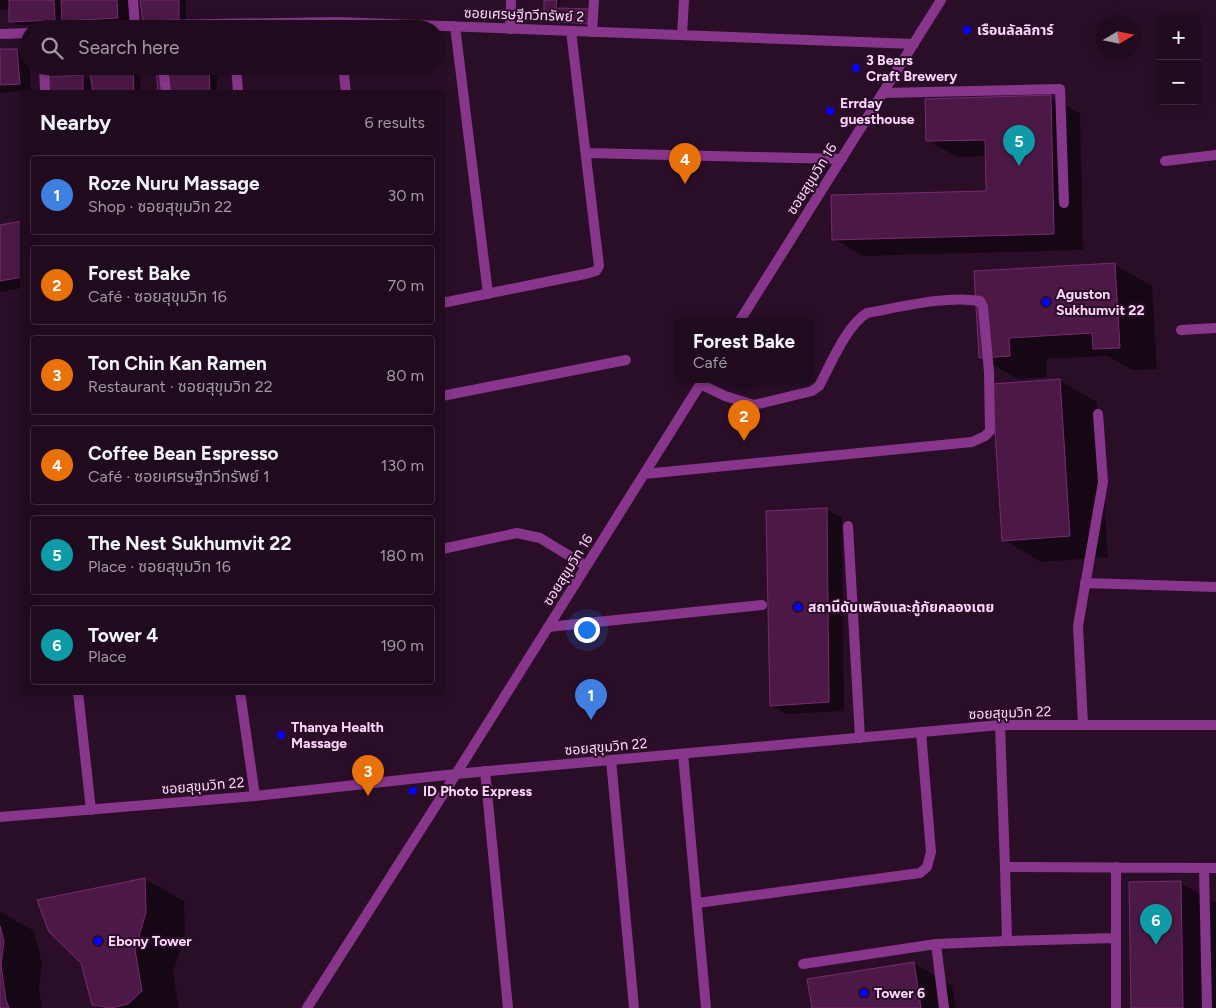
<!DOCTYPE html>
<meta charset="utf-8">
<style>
body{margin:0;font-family:Figtree,"Noto Sans Thai",sans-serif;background:#281327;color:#f1f3f6}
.controls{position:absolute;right:15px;top:15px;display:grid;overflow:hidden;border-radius:5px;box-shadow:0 2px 8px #0003}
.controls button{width:45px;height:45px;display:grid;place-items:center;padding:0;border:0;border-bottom:1px solid #3d2b3c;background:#200a1e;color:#f1f3f6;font:25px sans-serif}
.compass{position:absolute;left:1096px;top:15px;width:45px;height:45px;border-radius:50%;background:#200a1e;box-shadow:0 2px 8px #0003;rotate:80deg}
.you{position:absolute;left:586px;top:629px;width:18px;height:18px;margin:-12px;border:4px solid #fff;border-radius:50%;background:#1a73e8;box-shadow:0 0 0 8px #1a73e833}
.badge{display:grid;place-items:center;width:32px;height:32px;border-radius:50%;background:#8c9099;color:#fff;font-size:16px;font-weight:700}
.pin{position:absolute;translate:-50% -41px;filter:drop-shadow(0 1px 2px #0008)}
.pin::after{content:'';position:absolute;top:26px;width:18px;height:15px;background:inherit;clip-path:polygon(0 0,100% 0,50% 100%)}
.popup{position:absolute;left:675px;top:318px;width:138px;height:65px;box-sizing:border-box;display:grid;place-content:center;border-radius:5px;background:#200a1e;filter:drop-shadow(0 1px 4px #0005);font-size:16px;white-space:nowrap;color:#a29aa4}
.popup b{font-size:19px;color:#f1f3f6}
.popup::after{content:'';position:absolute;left:50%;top:100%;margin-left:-10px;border:10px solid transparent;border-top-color:#200a1e}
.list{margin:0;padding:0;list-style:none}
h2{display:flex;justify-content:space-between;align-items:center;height:65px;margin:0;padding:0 20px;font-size:21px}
h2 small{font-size:16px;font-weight:400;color:#a29aa4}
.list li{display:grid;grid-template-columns:32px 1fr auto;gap:15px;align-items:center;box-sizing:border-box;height:80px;margin:0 10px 10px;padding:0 10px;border:1px solid #3d2b3c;border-radius:5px}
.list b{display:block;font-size:19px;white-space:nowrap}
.list p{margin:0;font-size:16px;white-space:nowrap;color:#a29aa4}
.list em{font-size:16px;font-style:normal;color:#a29aa4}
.icon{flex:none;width:28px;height:28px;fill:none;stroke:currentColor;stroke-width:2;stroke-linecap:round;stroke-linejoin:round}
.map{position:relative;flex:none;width:1216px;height:1008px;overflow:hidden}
.search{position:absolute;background:#200a1e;box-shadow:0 2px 8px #0003;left:20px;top:20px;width:425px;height:55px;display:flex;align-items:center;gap:12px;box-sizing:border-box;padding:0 18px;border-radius:28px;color:#a29aa4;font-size:19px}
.panel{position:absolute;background:#200a1e;box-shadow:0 2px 8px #0003;left:20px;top:90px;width:425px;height:605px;border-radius:5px}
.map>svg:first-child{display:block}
.shadow{fill:#0007}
.building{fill:#4c1947;stroke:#7a2972}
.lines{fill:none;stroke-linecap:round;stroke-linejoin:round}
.lane{stroke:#87368c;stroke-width:10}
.street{stroke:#87368c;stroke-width:10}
.poi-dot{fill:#0303ff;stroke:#2a0e28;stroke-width:2}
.labels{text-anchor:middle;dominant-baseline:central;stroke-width:4;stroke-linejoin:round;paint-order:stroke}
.street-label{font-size:14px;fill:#ffd7fe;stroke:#2a0e28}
.poi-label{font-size:14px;font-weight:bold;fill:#ffd7fe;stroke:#2a0e28;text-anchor:start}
</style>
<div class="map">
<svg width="1216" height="1008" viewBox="0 0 1216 1008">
<rect width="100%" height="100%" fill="#2a0e28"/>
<path class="shadow" d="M0 0H128L130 24 75 27 62 20V24L18 25 10 21V10H0Z
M141 0H186V23Z
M545 0H560L559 9 591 25 564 23 560 20 548 21 545 19Z
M0 50H17L29 57 31 90 0 93Z
M49 66H140L141 92H94L91 74 81 75 90 80 91 92H49L63 77V75H56L49 71Z
M158 66H217V92H161L159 91Z
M1050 97 1080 113 1083 250 863 256 834 239 987 192 986 156 957 157 928 140Z
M22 222V288L0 292V226Z
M1114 264 1152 286 1157 369 1132 370 1108 356 1046 359 1047 377 1018 379 980 357Z
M1059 380 1097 402 1108 557 1041 562 1004 540Z
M826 509 842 518 844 711 787 714 771 705Z
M145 879 184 901 185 935 173 973 179 1008H99L93 1005Z
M1181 883 1216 903V1008H1132Z
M0 912 34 931 42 964 39 988 42 1008H0Z
M914 963 952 986 956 1008H813Z"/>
<path class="building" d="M9 0H54L55 20 9 22Z
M61 0H117L118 18 62 21Z
M140 0H179V20L143 21Z
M544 0H557L555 19H544Z
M558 8 589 9 588 24 559 22Z
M0 49H17L20 84 0 85Z
M48 66H83V71L47 72Z
M89 66H133L134 92H93Z
M156 66H209L210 91 158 92Z
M83 75V92H48V77Z
M1051 95 1054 234 832 240 831 195 986 191 985 140 926 141 925 99Z
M22 221V277L0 281V225Z
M1115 263 1120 348 1093 349 1092 333 1009 338 1010 356 979 358 974 271Z
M1060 379 1070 536 1002 541 992 384Z
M827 508 829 702 770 706 766 511Z
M145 878 146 912 135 950 142 991 128 1004 111 1008 92 1005 81 963 49 932 37 900Z
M1181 881 1183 1008H1131L1129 882Z
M0 926 4 941 1 965 6 1000 9 1008H0Z
M914 962 921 1008H812L807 979Z"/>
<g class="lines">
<path class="lane" d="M510 29 511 0
M592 32 594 0
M682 35 684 0
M44 66 45 92
M163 66 166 92
M236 66 238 92
M883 93 1060 89 1064 203
M1000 725 1005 867 1216 868
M683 754 706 1008
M611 760 634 1008
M485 771 508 1008
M1116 867V1008
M1204 868 1207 1008
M697 903 920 873 927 867 931 852 921 732
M1007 941 1115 938
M936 944 944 1008
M803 964 936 944 1007 941 1005 867"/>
<path class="street" d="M133 0 135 27
M455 26 488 294
M96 29 159 25 337 22 914 44
M0 34 29 33
M343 66 346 92
M586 153 842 159
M1165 161 1216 155
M442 303 585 274 596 271 599 266 571 31
M739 322 941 0
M1181 330 1216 328
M442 396 626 360
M644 474 972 442 985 436 990 431 989 372 983 307 980 301C948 295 900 307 867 313 846 326 831 364 819 386L812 391 754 405 725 396 700 384
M848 526 860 738
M442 549 517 533 540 538 586 566
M1085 583 1216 587
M548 627 762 605
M78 692 91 810
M240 692 255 796
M1083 724 1078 626 1103 482 1098 414
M0 817 255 796 456 774 1000 725H1216
M307 1008 456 774 703 380"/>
</g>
<g class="poi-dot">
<circle cx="967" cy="30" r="5"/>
<circle cx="856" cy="68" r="5"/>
<circle cx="830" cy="111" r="5"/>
<circle cx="1046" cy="302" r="5"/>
<circle cx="798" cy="607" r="5"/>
<circle cx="281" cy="735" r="5"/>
<circle cx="413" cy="791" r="5"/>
<circle cx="98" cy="941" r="5"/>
<circle cx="864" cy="993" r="5"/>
</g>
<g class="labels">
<g class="street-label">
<text transform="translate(524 15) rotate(2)">ซอยเศรษฐีทวีทรัพย์ 2</text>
<text transform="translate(812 179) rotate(-58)">ซอยสุขุมวิท 16</text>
<text transform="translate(568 570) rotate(-58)">ซอยสุขุมวิท 16</text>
<text transform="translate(1010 713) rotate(-2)">ซอยสุขุมวิท 22</text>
<text transform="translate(606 747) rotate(-5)">ซอยสุขุมวิท 22</text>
<text transform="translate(203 786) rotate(-5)">ซอยสุขุมวิท 22</text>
</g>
<g class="poi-label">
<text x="977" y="30">เรือนลัลลิการ์</text>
<text x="866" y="60">3 Bears<tspan x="866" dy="16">Craft Brewery</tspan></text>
<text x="840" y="103">Errday<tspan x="840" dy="16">guesthouse</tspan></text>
<text x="1056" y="294">Aguston<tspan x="1056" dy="16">Sukhumvit 22</tspan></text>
<text x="808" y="607">สถานีดับเพลิงและกู้ภัยคลองเตย</text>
<text x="291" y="727">Thanya Health<tspan x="291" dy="16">Massage</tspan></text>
<text x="423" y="791">ID Photo Express</text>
<text x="108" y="941">Ebony Tower</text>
<text x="874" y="993">Tower 6</text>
</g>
</g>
</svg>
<div class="controls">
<button>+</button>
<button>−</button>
</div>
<svg class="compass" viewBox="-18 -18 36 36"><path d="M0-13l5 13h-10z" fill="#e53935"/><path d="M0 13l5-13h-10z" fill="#a29aa4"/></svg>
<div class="you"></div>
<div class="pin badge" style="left:591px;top:720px;background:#3f7fe0">1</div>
<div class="pin badge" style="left:744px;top:441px;background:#e8710a">2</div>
<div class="popup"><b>Forest Bake</b>Café</div>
<div class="pin badge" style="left:368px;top:796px;background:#e8710a">3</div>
<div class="pin badge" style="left:685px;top:184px;background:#e8710a">4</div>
<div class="pin badge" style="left:1019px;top:166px;background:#0f9aa8">5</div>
<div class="pin badge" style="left:1156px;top:945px;background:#0f9aa8">6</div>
<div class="search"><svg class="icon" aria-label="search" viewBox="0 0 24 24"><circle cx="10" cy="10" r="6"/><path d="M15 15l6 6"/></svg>Search here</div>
<section class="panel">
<h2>Nearby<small>6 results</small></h2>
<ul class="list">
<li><span class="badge" style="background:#3f7fe0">1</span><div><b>Roze Nuru Massage</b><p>Shop · ซอยสุขุมวิท 22</p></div><em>30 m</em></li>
<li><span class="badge" style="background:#e8710a">2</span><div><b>Forest Bake</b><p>Café · ซอยสุขุมวิท 16</p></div><em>70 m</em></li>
<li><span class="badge" style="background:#e8710a">3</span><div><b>Ton Chin Kan Ramen</b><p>Restaurant · ซอยสุขุมวิท 22</p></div><em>80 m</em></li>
<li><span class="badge" style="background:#e8710a">4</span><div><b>Coffee Bean Espresso</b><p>Café · ซอยเศรษฐีทวีทรัพย์ 1</p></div><em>130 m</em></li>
<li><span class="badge" style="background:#0f9aa8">5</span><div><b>The Nest Sukhumvit 22</b><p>Place · ซอยสุขุมวิท 16</p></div><em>180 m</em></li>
<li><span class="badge" style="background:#0f9aa8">6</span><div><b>Tower 4</b><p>Place</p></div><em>190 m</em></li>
</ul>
</section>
</div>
